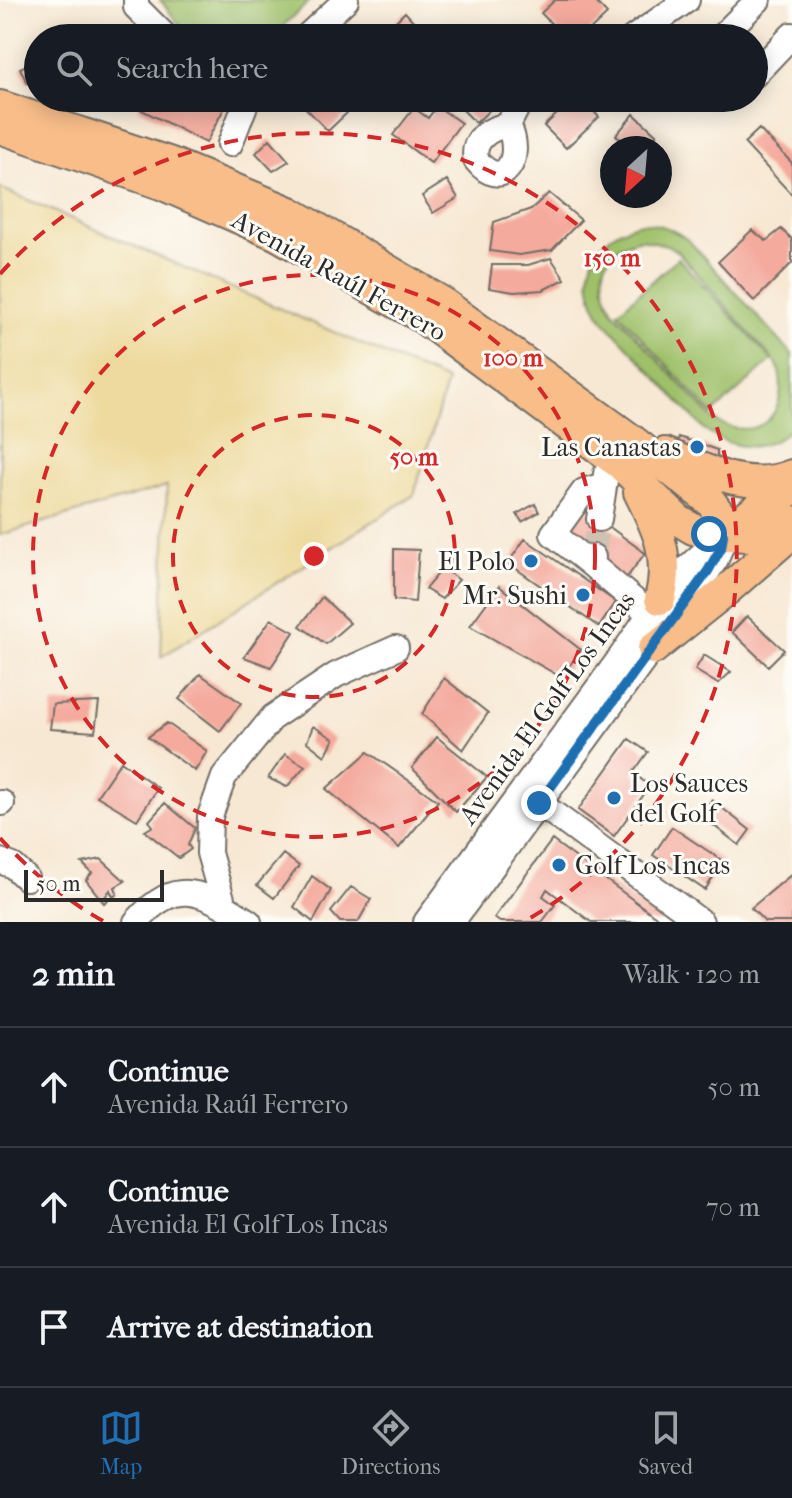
<!DOCTYPE html>
<meta charset="utf-8">
<style>
body{margin:0;font-family:"IM FELL French Canon",serif;background:#242831;color:#f1f3f6}
.compass{position:absolute;left:600px;top:136px;width:72px;height:72px;border-radius:50%;background:#171b24;box-shadow:0 4px 20px #0003;rotate:206deg}
.scale{position:absolute;left:24px;bottom:20px;width:140px;box-sizing:border-box;padding-left:8px;border:4px solid #2b2b2b;border-top:0;font-size:22px;line-height:28px;white-space:nowrap;color:#2b2b2b;-webkit-text-stroke:6px #fdfcf7;paint-order:stroke}
.stop{position:absolute;width:24px;height:24px;margin:-18px;border:6px solid #1f6fb2;border-radius:50%;background:#fff}
.stop.end{background:#1f6fb2;border-color:#fff;box-shadow:0 2px 8px #0008}
.list{margin:0;padding:0;list-style:none}
h2{display:flex;justify-content:space-between;align-items:center;height:104px;margin:0;padding:0 32px;font-size:34px}
h2 small{font-size:26px;font-weight:400;color:#9ea1a6}
.list li{display:grid;grid-template-columns:52px 1fr auto;gap:24px;align-items:center;box-sizing:border-box;height:120px;padding:0 32px;border-top:2px solid #363941}
.list b{display:block;font-size:30px;white-space:nowrap}
.list p{margin:0;font-size:26px;white-space:nowrap;color:#9ea1a6}
.list em{font-size:26px;font-style:normal;color:#9ea1a6}
.icon{flex:none;width:44px;height:44px;fill:none;stroke:currentColor;stroke-width:2;stroke-linecap:round;stroke-linejoin:round}
.map{position:relative;flex:none;width:792px;height:922px;overflow:hidden}
.search{position:absolute;background:#171b24;box-shadow:0 4px 20px #0003;left:24px;right:24px;top:24px;height:88px;display:flex;align-items:center;gap:20px;box-sizing:border-box;padding:0 28px;border-radius:44px;color:#9ea1a6;font-size:30px}
.sheet{height:464px;background:#171b24}
nav{display:flex;justify-content:space-around;align-items:center;box-sizing:border-box;height:112px;border-top:2px solid #363941;background:#171b24;font-size:22px;color:#9ea1a6}
nav a{display:grid;justify-items:center;gap:4px}
nav .on{color:#1f6fb2}
.map>svg:first-child{display:block}
.green{fill:#9fc069;stroke:#65764a;stroke-width:2;fill-rule:evenodd}
.sand{fill:#eeda9e;stroke:#8c8264;stroke-width:2}
.building{fill:#f4aa9d}
.lines{fill:none;stroke-linecap:round;stroke-linejoin:round}
.minor-tunnel{stroke:#cec2b1;stroke-width:24;stroke-dasharray:24 12;stroke-linecap:butt}
.minor-casing{stroke:#726d66;stroke-width:28}
.major-casing{stroke:#726d66;stroke-width:34}
.minor{stroke:#fff;stroke-width:24}
.major{stroke:#f8bd89;stroke-width:30}
.route{stroke:#1f6fb2;stroke-width:10}
.ring{fill:none;stroke:#d62828;stroke-width:4;stroke-dasharray:14 10}
.poi-dot{fill:#1f6fb2;stroke:#fdfcf7;stroke-width:3}
.labels{text-anchor:middle;dominant-baseline:central;stroke-width:6;stroke-linejoin:round;paint-order:stroke}
.street-label{font-size:26px;fill:#2b2b2b;stroke:#fdfcf7}
.poi-label{font-size:26px;fill:#2b2b2b;stroke:#fdfcf7;text-anchor:end}
.centre{fill:#d62828;stroke:#fdfcf7;stroke-width:4}
.ring-label{font-size:24px;text-anchor:middle;font-weight:bold;fill:#d62828;stroke:#fdfcf7;stroke-width:6;stroke-linejoin:round;paint-order:stroke}
</style>
<div class="map">
<svg width="792" height="922" viewBox="0 0 792 922">
<rect width="100%" height="100%" fill="#fdfcf7"/>
<filter id="ink" filterUnits="userSpaceOnUse"><feTurbulence type="fractalNoise" baseFrequency=".0125" numOctaves="2"/><feDisplacementMap in="SourceGraphic" scale="16" xChannelSelector="R" yChannelSelector="G"/><feConvolveMatrix kernelMatrix="1 2 1 2 8 2 1 2 1" color-interpolation-filters="sRGB"/></filter>
<filter id="wash" filterUnits="userSpaceOnUse"><feTurbulence type="fractalNoise" baseFrequency=".006" numOctaves="4" result="noise"/><feDisplacementMap in="SourceGraphic" scale="32" xChannelSelector="R" yChannelSelector="G"/><feGaussianBlur stdDeviation="1.8" result="paint"/><feColorMatrix in="noise" values="0 0 0 0 0 0 0 0 0 0 0 0 0 0 0 0 0 1.4 0 .05"/><feComposite in="paint" operator="in"/></filter>
<g filter="url(#wash)">
<rect width="100%" height="100%" fill="#f7e8d3"/>
<path class="green" d="M160 0H311L270 38H193C180 29 171 12 160 0Z
M641 223C662 224 674 229 690 242L792 354V426C769 455 732 450 705 430L604 321C575 278 590 235 641 223ZM641 239 667 245 678 252 777 364C792 411 760 446 714 420L613 311C596 277 599 248 641 239Z
M678 258 772 360 712 414 618 312Z"/>
<path class="sand" d="M0 188 447 381 414 495 161 657 167 486 0 535Z"/>
<g id="blocks">
<path class="building" d="M555 0H594L607 14 582 38H565L541 13Z
M405 12 416 24 405 35 393 24Z
M38 60V79L27 83 20 68Z
M143 98H227L229 99 206 143 138 108Z
M296 98H338L349 111 328 131Z
M451 98H502L476 123Z
M574 98H581L599 117 566 148 544 126Z
M437 106 461 123 431 163 393 135 414 108 428 118Z
M634 114 657 135 642 148H630L616 135Z
M759 129 792 163V195L744 143Z
M270 139 289 161 273 171 256 153Z
M447 180 458 198 433 213 422 196Z
M549 193 581 220 552 250 519 255 490 251 494 222 531 209Z
M781 229 792 239V263L754 301 718 262 752 230 766 241Z
M551 258 565 279 543 290 514 292 489 288 492 265H528Z
M679 437 717 450V458L677 445Z
M535 504 539 512 522 522 517 514Z
M581 506 645 553 625 580 561 534Z
M525 539 616 602 599 627 508 563Z
M394 549 419 550 415 602 394 600Z
M443 568 459 580 442 599 425 589Z
M499 586 581 650 561 677 470 626Z
M322 597 350 623 326 644 300 626Z
M747 616 784 650 768 666 732 632Z
M271 619 294 632 271 667 244 657Z
M704 655 731 672 718 684 695 670Z
M200 674 241 703 220 731 179 699Z
M444 678 488 713 463 750 422 714Z
M99 702 95 732 50 729 53 704Z
M167 723 207 751 195 771 148 737Z
M313 726 334 739 325 756 307 742Z
M437 737 487 777 456 812 412 768Z
M629 739 648 752 633 773 650 786 614 836 578 810Z
M368 752 438 801 399 848 326 789Z
M285 754 305 766 287 787 268 778Z
M121 761 158 788 137 820 97 796Z
M712 800 750 830 739 845 700 815Z
M165 803 195 828 188 845 191 849 179 858 145 831 153 826 149 821Z
M672 827 723 861 705 890 653 855Z
M552 840 663 922H591L547 889 543 896 555 905 542 922H500L494 918Z
M283 854 299 866 274 898 257 885Z
M101 859 125 881 115 887 117 894 113 897 110 890 105 897 108 900 104 903 86 880 92 873 82 863Z
M792 874V922H765L751 908Z
M312 876 331 890 313 922 294 907Z
M351 887 371 899 358 922H340L331 912Z"/>
</g>
</g>
<g filter="url(#ink)">
<use href="#blocks" fill-opacity="0" stroke="#726d66" stroke-width="2"/>
<g class="lines">
<path class="minor-tunnel" d="M593 557 599 519"/>
<defs>
<path id="minor" d="M136 0V7L167 38
M305 38 346 0
M633 38 687 0
M720 38 758 0
M754 75 792 35
M508 125C525 158 503 194 476 160 471 139 490 128 508 125Z
M508 125 522 98
M230 144 248 98
M599 519 606 474
M593 557 592 565 650 614
M592 565 553 534 584 491 604 485
M0 803H2
M539 803 701 922
M0 861 13 866 26 878
M224 906 209 853 210 816 224 777 273 717 336 675 396 648
M136 922C177 875 203 892 249 922
M426 922 620 658 660 599 678 576 723 535
M452 922 693 593 716 559 722 543"/>
<path id="major" d="M0 106 171 163 290 212 440 301 632 440 711 502 721 516 723 535
M0 128 161 184 277 235 423 318 620 464 678 520 693 529 709 534 749 536 773 530 792 521
M665 453C706 470 747 493 792 475
M639 492C658 530 671 556 660 599
M723 535 759 507 792 490
M653 649 728 589 792 533"/>
</defs>
<use href="#minor" class="minor-casing"/>
<use href="#major" class="major-casing"/>
<use href="#minor" class="minor"/>
<use href="#major" class="major"/>
</g>
</g>
<g class="lines" filter="url(#ink)">
<path class="route" d="M539 803 708 571 721 548 723 535 709 534"/>
</g>
<g class="ring">
<circle cx="314" cy="556" r="141"/>
<circle cx="314" cy="556" r="281"/>
<path d="M103 921A422 422 0 0 1 0 838M0 274A422 422 0 1 1 525 921"/>
</g>
<g class="poi-dot">
<circle cx="697" cy="447" r="8"/>
<circle cx="531" cy="561" r="8"/>
<circle cx="583" cy="595" r="8"/>
<circle cx="614" cy="798" r="8"/>
<circle cx="559" cy="865" r="8"/>
</g>
<g class="labels">
<g class="street-label">
<text transform="translate(339 276) rotate(29)">Avenida Raúl Ferrero</text>
<text transform="translate(547 708) rotate(-54)">Avenida El Golf Los Incas</text>
</g>
<g class="poi-label">
<text x="681" y="447">Las Canastas</text>
<text x="515" y="561">El Polo</text>
<text x="567" y="595">Mr. Sushi</text>
<text x="630" y="783" text-anchor="start">Los Sauces<tspan x="630" dy="30">del Golf</tspan></text>
<text x="575" y="865" text-anchor="start">Golf Los Incas</text>
</g>
</g>
<circle cx="314" cy="556" r="12" class="centre"/>
<g class="ring-label">
<text x="612" y="266">150 m</text>
<text x="513" y="366">100 m</text>
<text x="414" y="465">50 m</text>
</g>
</svg>
<svg class="compass" viewBox="-18 -18 36 36"><path d="M0-13l5 13h-10z" fill="#e53935"/><path d="M0 13l5-13h-10z" fill="#9ea1a6"/></svg>
<div class="scale">50 m</div>
<div class="stop" style="left:709px;top:534px"></div>
<div class="stop end" style="left:539px;top:803px"></div>
<div class="search"><svg class="icon" aria-label="search" viewBox="0 0 24 24"><circle cx="10" cy="10" r="6"/><path d="M15 15l6 6"/></svg>Search here</div>
</div>
<section class="sheet">
<h2>2 min<small>Walk · 120 m</small></h2>
<ul class="list">
<li><svg class="icon" aria-label="ahead" viewBox="0 0 24 24"><path d="M12 20V5M6 11l6-6 6 6"/></svg><div><b>Continue</b><p>Avenida Raúl Ferrero</p></div><em>50 m</em></li>
<li><svg class="icon" aria-label="ahead" viewBox="0 0 24 24"><path d="M12 20V5M6 11l6-6 6 6"/></svg><div><b>Continue</b><p>Avenida El Golf Los Incas</p></div><em>70 m</em></li>
<li><svg class="icon" aria-label="arrive" viewBox="0 0 24 24"><path d="M6 21V4h12l-3 4 3 4H6"/></svg><div><b>Arrive at destination</b></div></li>
</ul>
</section>
<nav>
<a class="on"><svg class="icon" aria-label="map" viewBox="0 0 24 24"><path d="M3 6l6-2 6 2 6-2v14l-6 2-6-2-6 2zM9 4v14M15 6v14"/></svg>Map</a>
<a><svg class="icon" aria-label="directions" viewBox="0 0 24 24"><path d="M12 3l9 9-9 9-9-9zM9 14v-3h6M13 9l2 2-2 2"/></svg>Directions</a>
<a><svg class="icon" aria-label="saved" viewBox="0 0 24 24"><path d="M7 4h10v16l-5-4-5 4z"/></svg>Saved</a>
</nav>
